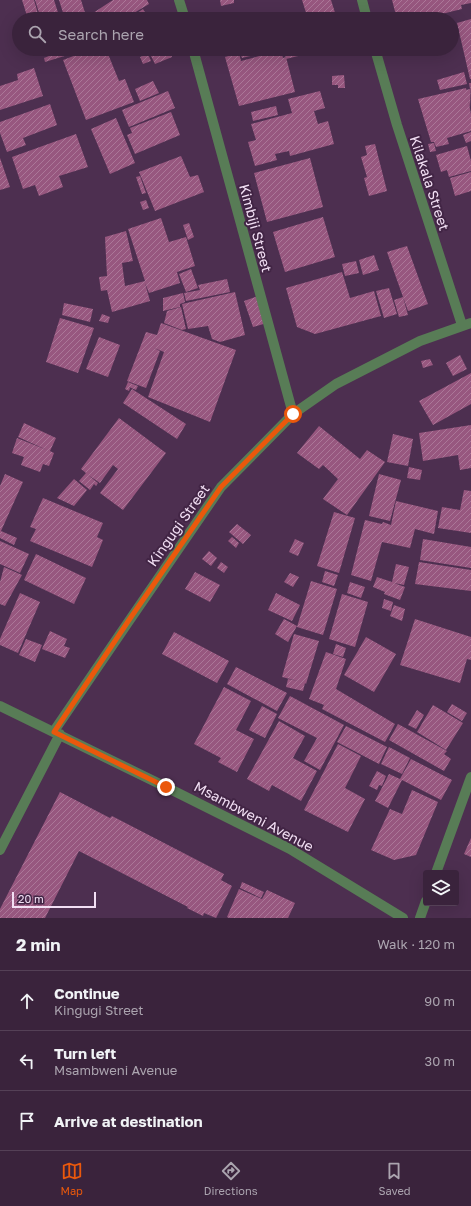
<!DOCTYPE html>
<meta charset="utf-8">
<style>
body{margin:0;font-family:"Golos Text",sans-serif;background:#452f47;color:#f1f3f6}
.controls{position:absolute;right:12px;bottom:12px;display:grid;overflow:hidden;border-radius:4px;box-shadow:0 4px 16px #0002}
.controls button{width:36px;height:36px;display:grid;place-items:center;padding:0;border:0;border-bottom:1px solid #544056;background:#3a233c;color:#f1f3f6;font:20px sans-serif}
.scale{position:absolute;left:12px;bottom:10px;width:84px;box-sizing:border-box;padding-left:4px;border:2px solid #f2dff4;border-top:0;font-size:11px;line-height:14px;white-space:nowrap;color:#f2dff4;-webkit-text-stroke:3px #422545;paint-order:stroke}
.stop{position:absolute;width:12px;height:12px;margin:-9px;border:3px solid #ea580c;border-radius:50%;background:#fff}
.stop.end{background:#ea580c;border-color:#fff;box-shadow:0 1px 4px #0008}
.list{margin:0;padding:0;list-style:none}
h2{display:flex;justify-content:space-between;align-items:center;height:52px;margin:0;padding:0 16px;font-size:17px}
h2 small{font-size:13px;font-weight:400;color:#aba4af}
.list li{display:grid;grid-template-columns:26px 1fr auto;gap:12px;align-items:center;box-sizing:border-box;height:60px;padding:0 16px;border-top:1px solid #544056}
.list b{display:block;font-size:15px;white-space:nowrap}
.list p{margin:0;font-size:13px;white-space:nowrap;color:#aba4af}
.list em{font-size:13px;font-style:normal;color:#aba4af}
.icon{flex:none;width:22px;height:22px;fill:none;stroke:currentColor;stroke-width:2;stroke-linecap:round;stroke-linejoin:round}
.map{position:relative;flex:none;width:471px;height:918px;overflow:hidden}
.search{position:absolute;background:#3a233c;box-shadow:0 4px 16px #0002;left:12px;right:12px;top:12px;height:44px;display:flex;align-items:center;gap:10px;box-sizing:border-box;padding:0 14px;border-radius:22px;color:#aba4af;font-size:15px}
.sheet{height:232px;background:#3a233c}
nav{display:flex;justify-content:space-around;align-items:center;box-sizing:border-box;height:56px;border-top:1px solid #544056;background:#3a233c;font-size:11px;color:#aba4af}
nav a{display:grid;justify-items:center;gap:2px}
nav .on{color:#ea580c}
.map>svg:first-child{display:block}
.building{fill:url(#building-hatch)}
.lines{fill:none;stroke-linecap:round;stroke-linejoin:round}
.minor{stroke:#587c56;stroke-width:10}
.route{stroke:#ea580c;stroke-width:5}
.labels{text-anchor:middle;dominant-baseline:central;stroke-width:4;stroke-linejoin:round;paint-order:stroke}
.street-label{font-size:14px;fill:#f2dff4;stroke:#422545}
</style>
<div class="map">
<svg width="471" height="918" viewBox="0 0 471 918">
<defs>
<pattern id="building-hatch" width="6" height="6" patternUnits="userSpaceOnUse"><rect width="6" height="6" fill="#97577f"/><path d="M-1 1l2-2M0 6l6-6M5 7l2-2" fill="none" stroke="#ab7798"/></pattern>
</defs>
<rect width="100%" height="100%" fill="#4d2f50"/>
<path class="building" d="M22 0H34L39 17 46 15 47 19H28Z
M35 0H54L60 19H48L46 13 40 16Z
M59 0H81L87 19H65Z
M113 0H147L149 4 124 19H96L93 13Z
M220 0H234V3L221 6Z
M302 0H331L337 19H308Z
M392 0H471V3L461 5 462 9 421 19H397Z
M143 9 149 19H128Z
M471 19V79H470L457 23Z
M63 49H69L71 54 45 62 44 58 49 56V53Z
M92 49H106L119 81 125 79 134 102 86 120 63 60Z
M166 49H168L172 57 155 64 151 56Z
M256 49 258 54 242 58 240 53Z
M284 49H300L302 55 286 59Z
M281 50 283 58 286 57 295 92 239 106 225 57 239 53 241 61Z
M148 54 151 61 143 64 140 57Z
M34 68 43 96 0 110V86L18 80 17 74Z
M464 72 467 84 440 90 437 80Z
M344 75 345 88H338V85H332V76Z
M153 81 159 93 140 101 135 89Z
M469 83H471L470 107 466 90 470 89Z
M466 88 471 114V131L447 138 449 144 436 147 434 142H431L418 99Z
M168 91 175 108 129 127 122 110Z
M320 91 325 108 314 111 318 124 328 121 334 144 290 156 289 151 275 154 277 160 255 166 248 142 256 140 251 124 292 113 288 99Z
M50 104 57 125 23 138 26 145 7 152 0 133V122Z
M276 106 278 115 253 121 251 112Z
M171 112 180 135 135 154 127 135 132 133 130 128Z
M116 118 135 163 110 174 91 129Z
M471 132V141L466 143 463 135Z
M76 134 88 167 59 176 63 187 39 196 35 185 23 189 12 157Z
M434 143 436 151 430 152 428 144Z
M375 144 387 191 369 196 364 178 367 177 361 157 367 155 365 146Z
M467 146 471 161V171L449 177 447 170 441 172 436 155Z
M181 156 190 177 198 175 204 192 155 211 139 172Z
M0 158 10 187 0 190Z
M310 158 323 207 267 222 254 173Z
M471 172V191L455 196 450 178Z
M140 176 146 193 142 194 136 177Z
M146 200 149 208 143 210 140 202Z
M323 217 335 257 285 272 273 232Z
M161 218 169 242 186 237 195 266 177 272 180 283 149 293 145 283 150 301 112 312 107 290 101 291 99 277 107 276 105 237 126 231 133 261 122 263 125 286 145 281 128 229Z
M189 223 194 237 188 240 183 225Z
M407 246 428 304 408 311 387 252Z
M374 255 379 270 363 275 359 260Z
M356 261 359 273 345 276 342 264Z
M191 269 198 288 186 292 179 274Z
M342 272 350 298 374 291 381 316 315 334 297 327 286 288Z
M227 279 230 292 186 301 184 293 200 290 198 285Z
M389 288 397 314 384 318 376 291Z
M235 292 245 335 220 342 212 339 208 326 188 329 182 304Z
M183 293 185 302 180 304V307L163 311V298Z
M258 296 267 323 253 327 244 301Z
M403 297 408 315 399 317 394 300Z
M64 303 93 309 90 322 62 315Z
M181 307 186 329 182 330 164 323 167 311Z
M102 314 110 317 108 323 99 321Z
M60 318 94 328 78 373 46 362Z
M161 323 236 350 210 422 148 397 164 352 154 348 160 351 146 388 127 381 146 332 157 335Z
M99 337 120 345 108 377 86 369Z
M460 355 467 369 453 376 446 363Z
M430 359 433 365 423 368 421 361Z
M471 373V404L433 425 419 401Z
M128 382 138 386 136 390 129 387 130 388 129 391 125 389Z
M132 389 186 424 177 439 123 403Z
M119 418 166 453 123 510 100 493 118 469 113 465 100 483 88 475 98 483 96 486 94 484 90 490 79 481 86 473 81 469Z
M24 423 56 438 50 451 54 453 49 466 43 464 40 472 21 465 24 457 12 453 17 438 47 450 18 437Z
M471 425V468L460 470 458 455 423 461 419 433Z
M319 426 360 459 367 450 385 462 347 515 323 499 338 479 323 465 319 469 297 453Z
M393 434 413 439 408 466 387 462Z
M409 467 422 470 420 480 407 478Z
M5 474 23 482 1 531 17 538 14 545 0 538V486Z
M379 474 401 480 390 521 369 516Z
M74 479 87 490 74 506 57 498Z
M464 490 471 491V533L438 528 442 507 460 510Z
M43 498 103 523 97 537 103 540 92 567 30 541 36 529 30 527Z
M396 501 438 511 434 534 415 529 410 548 382 542 371 581 351 575 365 520 382 524 383 522 391 525Z
M334 512 355 518 339 573 317 566Z
M237 524 251 535 243 544 229 532Z
M232 537 239 543 236 548 228 541Z
M295 539 304 543 298 556 289 552Z
M423 539 471 547V568L420 560Z
M0 541 29 554 20 573 0 564Z
M209 551 217 558 211 566 202 559Z
M36 554 86 578 74 604 24 580Z
M221 562 228 567 224 573 217 568Z
M419 562 471 570V591L415 584Z
M396 564 409 567 404 585 394 583 405 587 400 600 384 594 385 592 373 587 377 577 392 582Z
M4 567 22 575 5 606 0 604V582Z
M325 571 338 575 334 586 322 582Z
M195 572 220 585 210 602 185 589Z
M290 573 299 577 293 587 284 582Z
M311 581 337 589 323 635 297 627Z
M350 582 365 587 361 598 347 593Z
M20 593 40 602 18 653 0 645V639Z
M276 593 300 605 292 621 268 610Z
M342 594 368 602 355 647 329 639Z
M384 599 393 602 391 611 382 608Z
M394 605 405 609 402 621 390 616Z
M284 619 297 626 288 642 275 634Z
M415 619 471 637V660L467 659 460 683 400 665Z
M50 631 67 639 64 646 70 648 65 658 42 649Z
M174 632 229 661 217 683 162 654Z
M294 634 319 641 306 684 305 683 303 691 286 687 288 679 298 681 282 677Z
M366 637 396 654 374 692 344 675Z
M26 639 42 645 35 662 19 655Z
M336 644 346 648 343 657 333 654Z
M326 652 346 659 336 689 395 724 385 742 322 709 324 705 309 699Z
M236 667 287 693 277 711 227 684Z
M224 687 251 701 236 730 254 739 237 772 218 762 221 758 194 744Z
M290 696 344 725 320 770 304 761 317 738 278 718Z
M452 704 467 713 462 721 447 712Z
M433 705 463 723 446 750 417 732Z
M262 706 277 714 265 738 249 730Z
M417 710 424 715 416 729 408 725Z
M279 721 305 736 293 758 317 771 301 801 272 785 269 791 247 779Z
M398 724 447 751 444 754 451 759 444 771 389 740Z
M346 726 387 747 379 764 337 742Z
M338 744 361 756 345 788 365 799 348 832 304 810Z
M389 747 410 758 402 774 381 764Z
M411 759 452 780 441 800 402 780 388 808 375 801 389 774 400 779Z
M377 771 386 776 382 786 379 785 377 790 369 786Z
M412 790 438 802 416 855 394 860 371 850 390 809 402 814Z
M60 792 110 818 112 816 224 874 221 880 232 886 216 918 204 913 203 916 187 908 188 907 79 851 45 918H0V909Z
M471 838V857L464 854Z
M242 882 264 892 261 898 240 888Z
M239 889 262 899 267 890 295 903 288 918H229L227 917Z"/>
<g class="lines">
<path class="minor" d="M179 0 185 19
M362 0 367 19
M193 49 293 414
M375 49 397 125 462 325
M0 706 166 787 290 849 403 918
M54 731 129 621 221 487 293 414 336 384 420 341 471 323
M0 850 60 734
M436 873 471 777
M420 918 426 901"/>
</g>
<g class="lines">
<path class="route" d="M166 787 54 732 129 620 221 487 293 414"/>
</g>
<g class="labels">
<g class="street-label">
<text transform="translate(430 183) rotate(72)">Kilakala Street</text>
<text transform="translate(256 228) rotate(75)">Kimbiji Street</text>
<text transform="translate(178 525) rotate(-55)">Kingugi Street</text>
<text transform="translate(254 816) rotate(28)">Msambweni Avenue</text>
</g>
</g>
</svg>
<div class="controls">
<button><svg class="icon" aria-label="layers" viewBox="0 0 24 24"><path d="M12 4l9 5-9 5-9-5zM3 14l9 5 9-5"/></svg></button>
</div>
<div class="scale">20 m</div>
<div class="stop" style="left:293px;top:414px"></div>
<div class="stop end" style="left:166px;top:787px"></div>
<div class="search"><svg class="icon" aria-label="search" viewBox="0 0 24 24"><circle cx="10" cy="10" r="6"/><path d="M15 15l6 6"/></svg>Search here</div>
</div>
<section class="sheet">
<h2>2 min<small>Walk · 120 m</small></h2>
<ul class="list">
<li><svg class="icon" aria-label="ahead" viewBox="0 0 24 24"><path d="M12 20V5M6 11l6-6 6 6"/></svg><div><b>Continue</b><p>Kingugi Street</p></div><em>90 m</em></li>
<li><svg class="icon" aria-label="left" viewBox="0 0 24 24"><path d="M17 20v-9H6M10 6l-5 5 5 5"/></svg><div><b>Turn left</b><p>Msambweni Avenue</p></div><em>30 m</em></li>
<li><svg class="icon" aria-label="arrive" viewBox="0 0 24 24"><path d="M6 21V4h12l-3 4 3 4H6"/></svg><div><b>Arrive at destination</b></div></li>
</ul>
</section>
<nav>
<a class="on"><svg class="icon" aria-label="map" viewBox="0 0 24 24"><path d="M3 6l6-2 6 2 6-2v14l-6 2-6-2-6 2zM9 4v14M15 6v14"/></svg>Map</a>
<a><svg class="icon" aria-label="directions" viewBox="0 0 24 24"><path d="M12 3l9 9-9 9-9-9zM9 14v-3h6M13 9l2 2-2 2"/></svg>Directions</a>
<a><svg class="icon" aria-label="saved" viewBox="0 0 24 24"><path d="M7 4h10v16l-5-4-5 4z"/></svg>Saved</a>
</nav>
